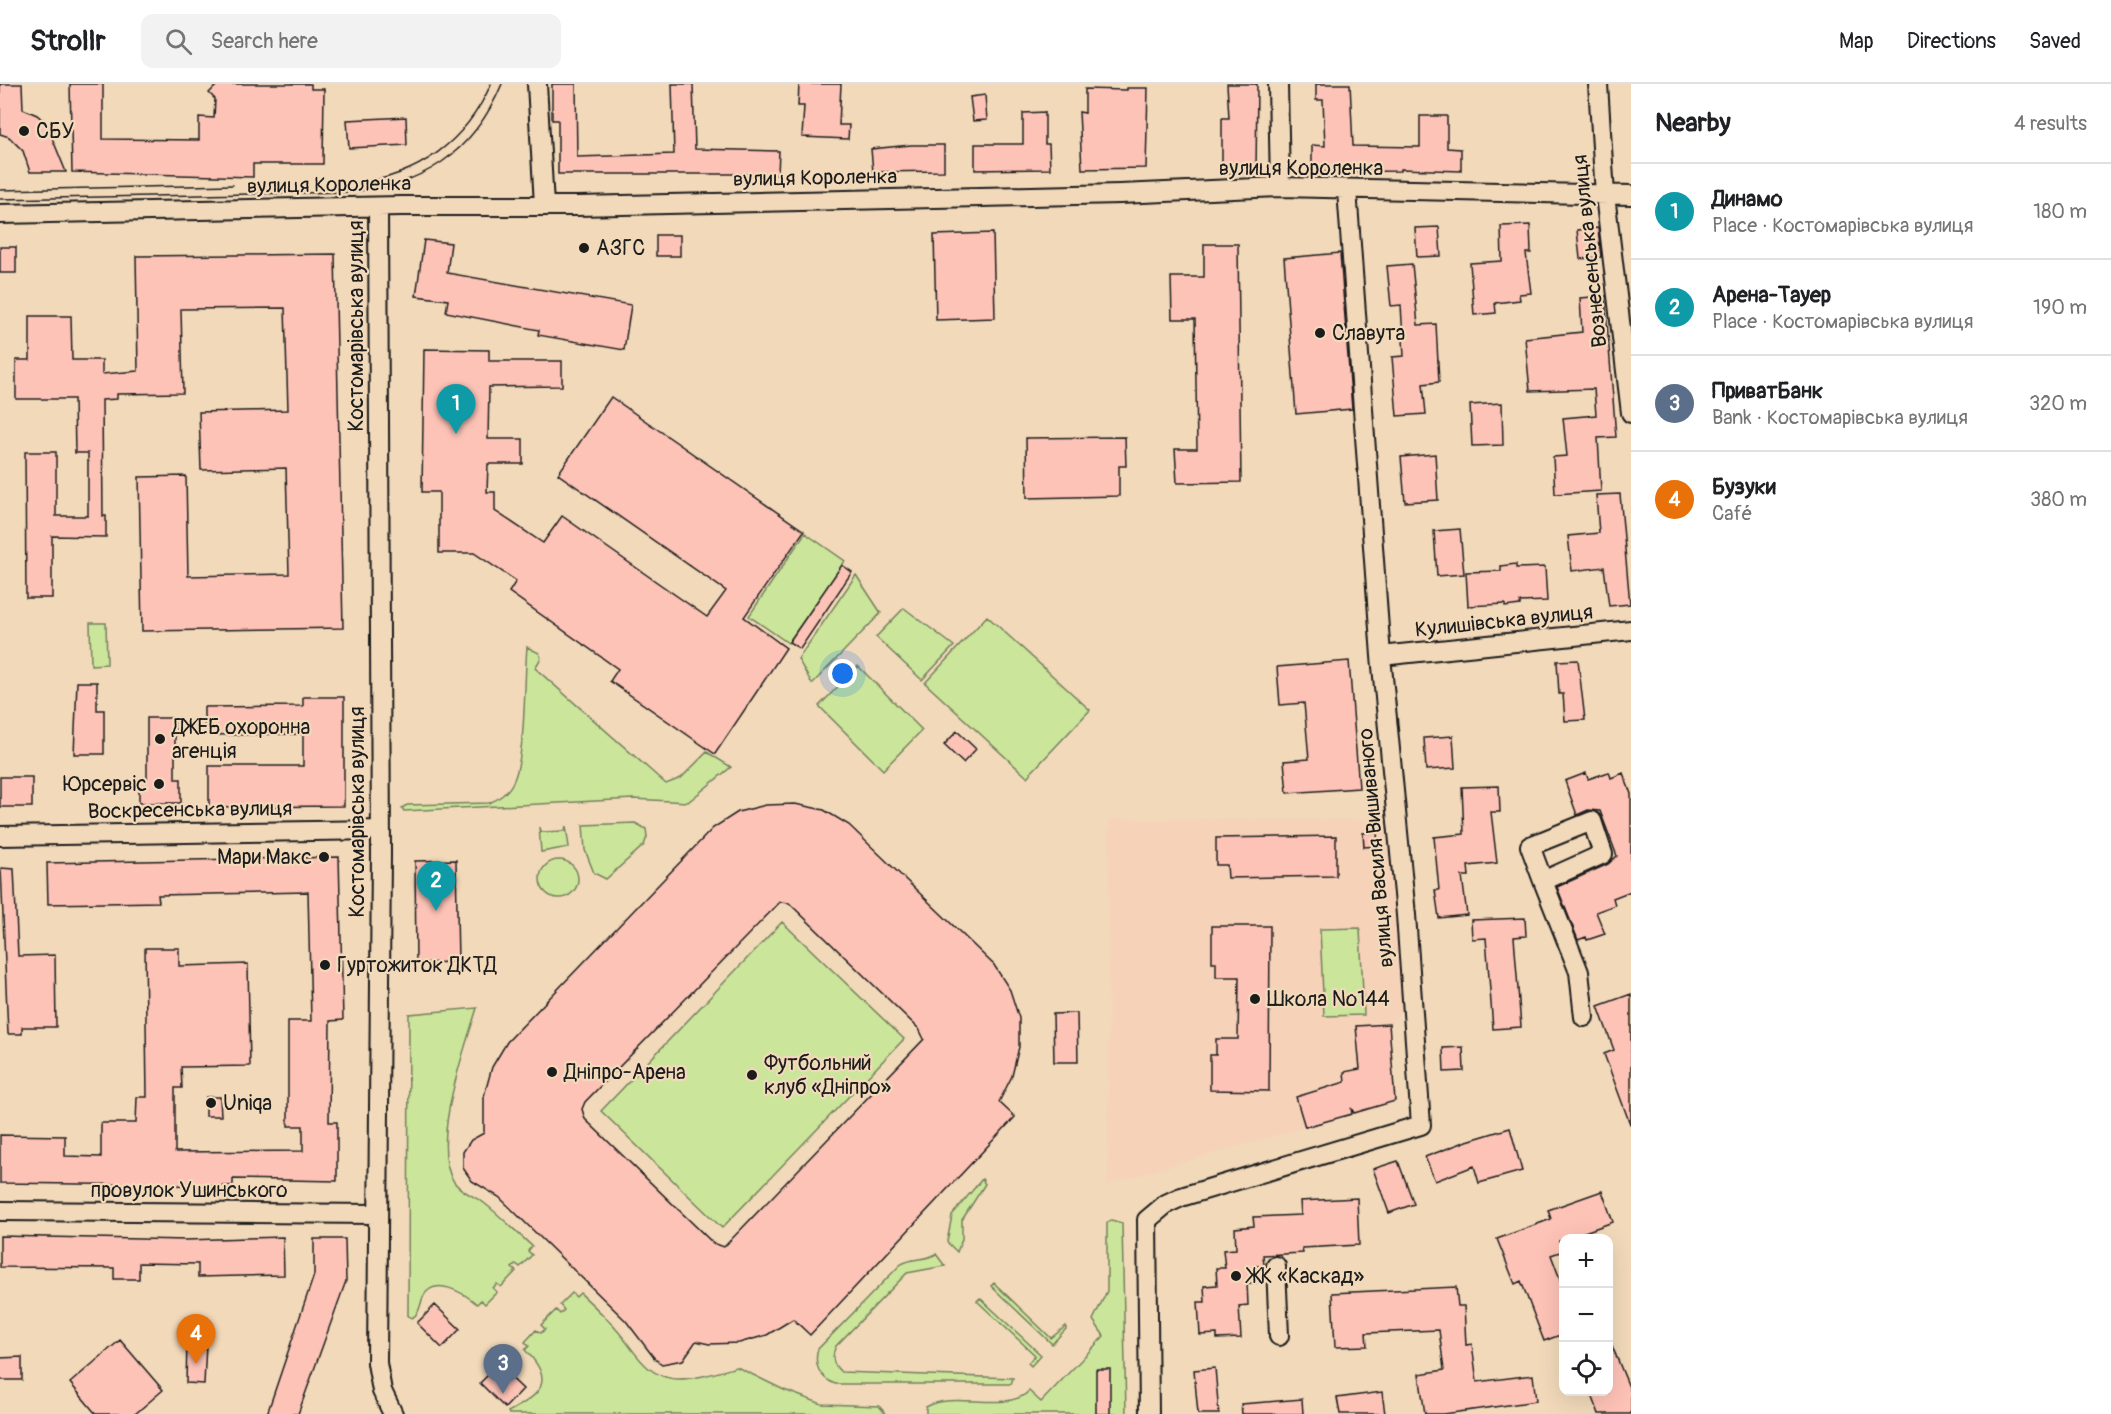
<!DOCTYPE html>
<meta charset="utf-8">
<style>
body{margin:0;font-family:Pangolin,sans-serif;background:#f2f2f2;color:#202124}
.controls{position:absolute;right:18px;bottom:18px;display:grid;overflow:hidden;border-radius:12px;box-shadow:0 6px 24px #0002}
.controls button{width:54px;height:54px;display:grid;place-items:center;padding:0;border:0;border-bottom:2px solid #e0e0e0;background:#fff;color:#202124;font:30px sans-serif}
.you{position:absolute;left:843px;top:590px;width:21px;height:21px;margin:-15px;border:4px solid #fff;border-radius:50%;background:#1a73e8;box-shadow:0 0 0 9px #1a73e833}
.badge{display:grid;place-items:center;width:39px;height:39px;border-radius:50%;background:#1c1c1c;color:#fff;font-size:20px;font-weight:700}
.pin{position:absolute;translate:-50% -50px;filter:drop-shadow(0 2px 3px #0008)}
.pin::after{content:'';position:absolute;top:32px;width:21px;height:18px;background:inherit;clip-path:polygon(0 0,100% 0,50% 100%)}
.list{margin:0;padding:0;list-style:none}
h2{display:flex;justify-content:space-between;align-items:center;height:78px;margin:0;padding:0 24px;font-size:26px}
h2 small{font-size:20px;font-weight:400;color:#757577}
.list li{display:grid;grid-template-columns:39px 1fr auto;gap:18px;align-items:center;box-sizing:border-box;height:96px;padding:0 24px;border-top:2px solid #e0e0e0}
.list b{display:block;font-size:22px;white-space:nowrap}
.list p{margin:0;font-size:20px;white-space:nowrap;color:#757577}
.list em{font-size:20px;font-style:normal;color:#757577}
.icon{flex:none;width:33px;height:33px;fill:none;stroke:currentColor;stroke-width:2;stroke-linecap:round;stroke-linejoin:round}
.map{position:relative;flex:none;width:1631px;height:1330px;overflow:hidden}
header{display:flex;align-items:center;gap:36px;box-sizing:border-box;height:84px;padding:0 30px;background:#fff;border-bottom:2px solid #e0e0e0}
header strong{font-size:28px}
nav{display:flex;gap:33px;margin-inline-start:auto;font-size:21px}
.search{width:420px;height:54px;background:#f2f2f2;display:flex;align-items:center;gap:15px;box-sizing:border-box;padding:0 21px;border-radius:12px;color:#757577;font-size:22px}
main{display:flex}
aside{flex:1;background:#fff}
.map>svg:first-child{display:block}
.built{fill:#f6d2b9}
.green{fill:#cbe59b;stroke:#74805c;stroke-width:1.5}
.building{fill:#fec3b7;stroke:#1c1c1c;stroke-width:1.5;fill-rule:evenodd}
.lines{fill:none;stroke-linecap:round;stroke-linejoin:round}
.minor-casing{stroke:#1c1c1c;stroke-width:22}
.minor{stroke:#f2d9ba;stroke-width:18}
.tram{stroke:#1c1c1c;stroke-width:1.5}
.poi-dot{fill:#1c1c1c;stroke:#f2d9ba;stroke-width:2}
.labels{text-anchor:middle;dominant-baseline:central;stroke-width:4.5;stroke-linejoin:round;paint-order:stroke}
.poi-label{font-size:21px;fill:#1c1c1c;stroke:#f2d9ba;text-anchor:start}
.street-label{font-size:21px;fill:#1c1c1c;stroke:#f2d9ba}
</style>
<header>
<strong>Strollr</strong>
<div class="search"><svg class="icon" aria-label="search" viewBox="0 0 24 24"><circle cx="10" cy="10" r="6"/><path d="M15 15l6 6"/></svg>Search here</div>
<nav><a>Map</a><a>Directions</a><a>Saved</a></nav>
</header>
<main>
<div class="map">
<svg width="1631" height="1330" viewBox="0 0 1631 1330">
<rect width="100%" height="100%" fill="#f2d9ba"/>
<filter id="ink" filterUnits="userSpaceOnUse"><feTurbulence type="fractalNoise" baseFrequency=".0167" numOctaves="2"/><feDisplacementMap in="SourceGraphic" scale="12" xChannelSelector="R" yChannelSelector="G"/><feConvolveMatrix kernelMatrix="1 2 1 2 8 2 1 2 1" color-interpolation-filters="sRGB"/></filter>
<g filter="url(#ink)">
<path class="built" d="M1109 735 1389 736 1403 925 1389 940 1395 1017 1108 1100Z"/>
<path class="green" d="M805 449 845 477 788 559 749 532Z
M856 491 881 529 812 600 798 575Z
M904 524 954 562 922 596 876 553Z
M987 532 1090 626 1027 693 925 599Z
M90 539H106L107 580 91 581Z
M527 563 539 569 541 574 535 584 666 700 681 694 707 668 731 683 688 718 633 715 404 727 402 724 407 721 489 719C499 715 508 708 513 698 526 672 524 595 527 563Z
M858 582 922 646 883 686 819 622Z
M635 739 646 745 647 753 644 761 606 795 594 789 585 766 583 741Z
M566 742 569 763 541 768 539 743 542 748 565 747Z
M540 795a19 19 0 1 1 38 0a19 19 0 1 1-38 0Z
M782 838 904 955 722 1144 601 1027Z
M1360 844 1364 931 1324 932 1320 845Z
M477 924C465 964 429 1061 454 1098 461 1108 474 1112 484 1119 501 1132 516 1148 532 1162L528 1167 532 1171 520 1183 516 1180 512 1184 516 1187 501 1203 497 1200 493 1204 497 1208 485 1220 481 1216 477 1220C464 1209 434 1191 423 1213 420 1221 420 1229 412 1234L408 1232 409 930Z
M982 1095 985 1100 962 1136V1155L957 1168 947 1158 952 1131Z
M1111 1136 1122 1139 1126 1330H926V1323C954 1306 1007 1330 1029 1307L1041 1318 1104 1252 1093 1236 1107 1207V1139Z
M936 1170 945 1182 907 1189 836 1262C831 1272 832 1280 841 1288L1013 1294 1011 1300H835C820 1294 813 1281 818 1265L900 1181C912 1173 925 1177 936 1170Z
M994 1199 1051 1254 1066 1242V1245L1052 1260 991 1202Z
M572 1209 576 1213 580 1209C593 1221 605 1232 616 1245 635 1266 645 1294 678 1295 698 1295 718 1288 737 1283L784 1306 822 1320 879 1322 886 1330H509L508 1328C540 1311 557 1298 525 1266L529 1262 525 1258 536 1246 541 1249 545 1245 541 1241 556 1226 560 1230 564 1226 560 1221Z
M980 1214 1041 1271 1031 1282 1028 1279 1035 1271 977 1217Z"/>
<path class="building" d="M0 0H22L23 25 37 31 46 39 66 88H30L23 67 9 53 0 50Z
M70 0H103V55L199 56V33L214 34 215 15 209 9 218 0H311V5H324L323 80H253V93L72 88Z
M552 0H576L577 73 674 70 672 0H693L695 65 779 67 778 90H558V36H552Z
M799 0H841L839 41H849L848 55 802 53 804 22H798Z
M1227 0H1257L1256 89H1222V34H1229Z
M1316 0H1350L1353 62 1420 63V32H1447V64L1461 65V87L1401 85V87L1312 88V61L1325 62 1323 16H1316Z
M1127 4H1148L1146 84 1082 85 1079 28 1085 29V5L1127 6Z
M985 11 987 36 973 37 970 13Z
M1045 28V60H1049L1050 85 975 86V60H1023V29Z
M406 33 407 61 349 64 347 36Z
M911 61H944V87L873 88 871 65Z
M1530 141 1531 169H1526L1531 209 1519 210 1520 216 1495 219 1496 229 1474 231 1470 179 1502 177 1501 142Z
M1439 143 1441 172 1417 173 1415 144Z
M1598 144 1601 173 1580 175 1577 146Z
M993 149 995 234 936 236 934 151Z
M656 151H680V172H656Z
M424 156 451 159 447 189 631 221 624 266 538 251 539 246 446 228 448 216 416 212Z
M1204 160H1238L1241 398 1177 399 1175 365H1197L1195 235H1172L1171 193H1204Z
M0 163H16V189H0Z
M1340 169 1352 325 1296 330 1284 174Z
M335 170 343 544 142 547 139 393 186 392 188 492 289 490 286 384 201 386 199 328 288 326 285 224 181 225 183 309 117 310V315L102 316 103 432H106V453L52 452V514H26L25 368H56V432H88V369H75L74 315H16V276H30V232H71L72 276H102V290L138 287 136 172Z
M1412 180 1418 241 1436 240 1439 298 1423 300 1426 330 1397 332 1392 273 1404 272 1401 221 1391 222 1387 182Z
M1605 212 1616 353 1598 354 1601 407 1555 410 1553 373 1567 372 1563 334 1596 331 1594 305 1530 307 1525 254 1582 248 1580 214Z
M424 265 489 266V277H562V302L489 303 488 355H523V380H488L487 408H495V427L543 459 562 432 707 533 726 507 558 390 611 313 804 447 744 533 786 564 715 670 610 597 618 585 509 508 516 497 474 469H439V408H422Z
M1502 319 1503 361 1472 362 1470 321Z
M1125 353 1126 382H1119V412L1027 414 1026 354Z
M1435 370 1438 416 1405 418 1401 373Z
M1620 410 1630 520 1609 522 1604 483 1572 487 1568 452 1599 449 1596 411Z
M1460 445 1464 490 1437 492 1434 447Z
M1516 480V484L1545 483 1547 517 1520 518V521L1505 523V520L1468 522 1466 488 1501 487V482Z
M842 481 852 488 800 565 789 558Z
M1578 576 1585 636 1565 637 1563 610H1559L1557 577Z
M1349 577 1359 704 1287 709 1284 677 1309 675 1304 619 1280 621 1277 583Z
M77 598H97V626H104V670H74Z
M303 613H344V722L209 723V682H303V650L204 651V623L303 622Z
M147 634H175V695H181V719H139V695L147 696Z
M957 647 976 665 963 679 944 661Z
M1453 652 1455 684 1426 686 1424 654Z
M1609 688 1611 694 1623 689 1631 710V807L1613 814 1615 821 1596 828 1605 850 1587 856 1586 853 1578 856 1557 803 1608 780 1617 772 1600 727 1588 726 1577 731 1565 697 1586 689 1588 695Z
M0 693H32V723H0Z
M1499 702 1500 728H1491L1497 779 1468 782 1469 792H1462L1467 831 1439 834 1435 806H1439L1434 753 1464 750 1462 703Z
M795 720 824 726 849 741 994 881 1010 906 1019 934V963L1012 992 999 1018 1015 1033 810 1251 793 1235 767 1251 739 1259 709 1260 696 1257 683 1276 662 1280 655 1275 626 1237 499 1113 472 1097 463 1084V1068L471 1056 484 1049V1012L492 983 507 958 713 744 738 728 766 721ZM780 818 789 819 919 945 924 955 724 1163 713 1159 585 1035 582 1025 585 1018Z
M1377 748 1378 762 1364 763 1363 749Z
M1336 752V792L1228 794 1227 781H1216V754Z
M339 773 343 936 330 937 329 1038H337V1097L233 1095V1102L0 1099V1051L65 1052V1072L101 1073V1039H136L137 1013H147L145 864H179V882L248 880 250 982 181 983 182 1004H175V1068L303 1067V1042H288V937H311L308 808 158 811 159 818 48 820 47 779Z
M456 776 458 878 416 879 415 777Z
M1 784 14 785 18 872 55 871 56 943H22V950H8Z
M1525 834 1526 852 1514 853 1521 943 1493 945 1486 854 1472 855 1471 836Z
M1212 842H1270L1269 1007 1210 1006V971H1216V955H1238L1239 893H1216V878H1212Z
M1631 910V1039L1630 1040 1604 970 1614 966 1598 922Z
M1077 929 1078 978H1054L1053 930Z
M1389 940 1395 1017 1354 1029 1351 1024 1352 1030 1305 1043 1296 1013 1345 998 1344 988 1360 985 1356 942Z
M1463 963 1464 987 1444 988 1443 964Z
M206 1013H220L221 1032H206Z
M1510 1044 1522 1087 1479 1099 1474 1082 1435 1097 1425 1073 1467 1057Z
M1398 1077 1414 1120 1389 1129 1373 1085Z
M1602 1107 1613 1138 1559 1157 1563 1167 1551 1171 1563 1203V1250L1544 1257 1521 1197 1515 1200 1497 1155 1551 1135 1548 1126Z
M1357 1114 1359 1161 1302 1164 1303 1169 1263 1171 1264 1182H1256V1199H1247L1248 1221 1239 1222 1241 1254 1217 1255V1250L1200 1251 1198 1218H1205L1204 1202 1217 1201 1216 1184H1225L1223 1166 1236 1165 1235 1144 1254 1142 1253 1133 1301 1131 1300 1117Z
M0 1152 186 1156 283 1153 284 1191 198 1193V1180L139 1179V1195H114V1184L0 1183Z
M314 1155H345L346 1197 298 1330H267L314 1191Z
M1456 1203 1458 1222H1464L1466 1261 1472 1260 1477 1298 1533 1291 1536 1317 1444 1330H1425L1419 1290 1444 1286 1439 1246 1366 1249 1367 1262 1335 1263 1332 1209Z
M435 1221 460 1245 442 1264 417 1239Z
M1608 1252 1631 1308V1330H1599L1591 1308H1608Z
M120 1256 163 1306 135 1330H96L70 1299Z
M187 1259 206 1260 204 1300 186 1299Z
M22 1273V1296H0V1274Z
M498 1281 523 1305 505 1324 480 1299Z
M1215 1284 1219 1330H1198L1194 1286Z
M1096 1285H1110V1330H1096Z
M1382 1308 1385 1330H1340L1337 1314Z
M1302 1315 1303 1330H1242L1241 1320Z"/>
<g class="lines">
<defs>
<path id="minor" d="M537 0 544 121
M1278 0 1280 103
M1598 0 1605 111 1631 329
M378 123 381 770 377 1279 382 1307 393 1330
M0 130 401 122H577L1120 110 1280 103 1631 111
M1381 572 1631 546
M0 752 380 746
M1543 797 1530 762 1592 737 1603 770 1543 797 1579 888 1584 933
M0 1127 378 1130
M1276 1182 1279 1252
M1149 1330 1147 1136 1166 1120 1181 1113 1421 1041 1406 831 1381 572 1347 106"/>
</defs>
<use href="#minor" class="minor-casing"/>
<use href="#minor" class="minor"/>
<path class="tram" d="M356 99C418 93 466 57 491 0
M0 106 233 101
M0 115 348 108C422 103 473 69 502 0"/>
</g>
</g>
<g class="poi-dot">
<circle cx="24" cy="47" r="6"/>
<circle cx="584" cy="164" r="6"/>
<circle cx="1320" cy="249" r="6"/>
<circle cx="160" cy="655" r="6"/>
<circle cx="159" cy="700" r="6"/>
<circle cx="324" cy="773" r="6"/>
<circle cx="325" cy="881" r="6"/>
<circle cx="1255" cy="915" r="6"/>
<circle cx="552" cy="988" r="6"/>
<circle cx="752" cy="991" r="6"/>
<circle cx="211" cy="1019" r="6"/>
<circle cx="1236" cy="1192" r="6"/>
</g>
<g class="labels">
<g class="poi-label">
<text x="36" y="47">СБУ</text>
<text x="596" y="164">АЗГС</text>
<text x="1332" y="249">Славута</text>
<text x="172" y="643">ДЖЕБ охоронна<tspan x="172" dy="24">агенція</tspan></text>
<text x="147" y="700" text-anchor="end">Юрсервіс</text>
<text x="312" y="773" text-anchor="end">Мари Макс</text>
<text x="337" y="881">Гуртожиток ДКТД</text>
<text x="1267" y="915">Школа №144</text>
<text x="764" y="979">Футбольний<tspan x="764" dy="24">клуб «Дніпро»</tspan></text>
<text x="564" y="988">Дніпро-Арена</text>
<text x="223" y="1019">Uniqa</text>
<text x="1248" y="1192">ЖК «Каскад»</text>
</g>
<g class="street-label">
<text x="1301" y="84">вулиця Короленка</text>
<text transform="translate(815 94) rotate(-1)">вулиця Короленка</text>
<text transform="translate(329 101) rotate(-1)">вулиця Короленка</text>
<text transform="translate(1590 167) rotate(-96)">Вознесенська вулиця</text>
<text transform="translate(356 242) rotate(-90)">Костомарівська вулиця</text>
<text transform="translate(1504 537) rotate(-6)">Кулишівська вулиця</text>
<text transform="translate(190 726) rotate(-1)">Воскресенська вулиця</text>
<text transform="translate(357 728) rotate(-90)">Костомарівська вулиця</text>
<text transform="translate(1376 764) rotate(-95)">вулиця Василя Вишиваного</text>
<text x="189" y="1106">провулок Ушинського</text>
</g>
</g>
</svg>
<div class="controls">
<button>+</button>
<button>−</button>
<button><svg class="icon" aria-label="locate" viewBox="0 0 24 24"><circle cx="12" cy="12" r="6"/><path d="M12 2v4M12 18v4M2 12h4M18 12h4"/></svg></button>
</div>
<div class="you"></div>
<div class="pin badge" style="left:456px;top:350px;background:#0f9aa8">1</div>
<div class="pin badge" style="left:436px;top:827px;background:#0f9aa8">2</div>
<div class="pin badge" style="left:503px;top:1310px;background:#5c6f8a">3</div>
<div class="pin badge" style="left:196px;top:1280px;background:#e8710a">4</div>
</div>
<aside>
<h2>Nearby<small>4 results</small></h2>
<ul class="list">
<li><span class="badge" style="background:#0f9aa8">1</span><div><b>Динамо</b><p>Place · Костомарівська вулиця</p></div><em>180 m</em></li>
<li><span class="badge" style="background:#0f9aa8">2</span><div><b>Арена-Тауер</b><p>Place · Костомарівська вулиця</p></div><em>190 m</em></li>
<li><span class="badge" style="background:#5c6f8a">3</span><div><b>ПриватБанк</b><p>Bank · Костомарівська вулиця</p></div><em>320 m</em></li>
<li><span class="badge" style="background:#e8710a">4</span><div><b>Бузуки</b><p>Café</p></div><em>380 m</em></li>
</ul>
</aside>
</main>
